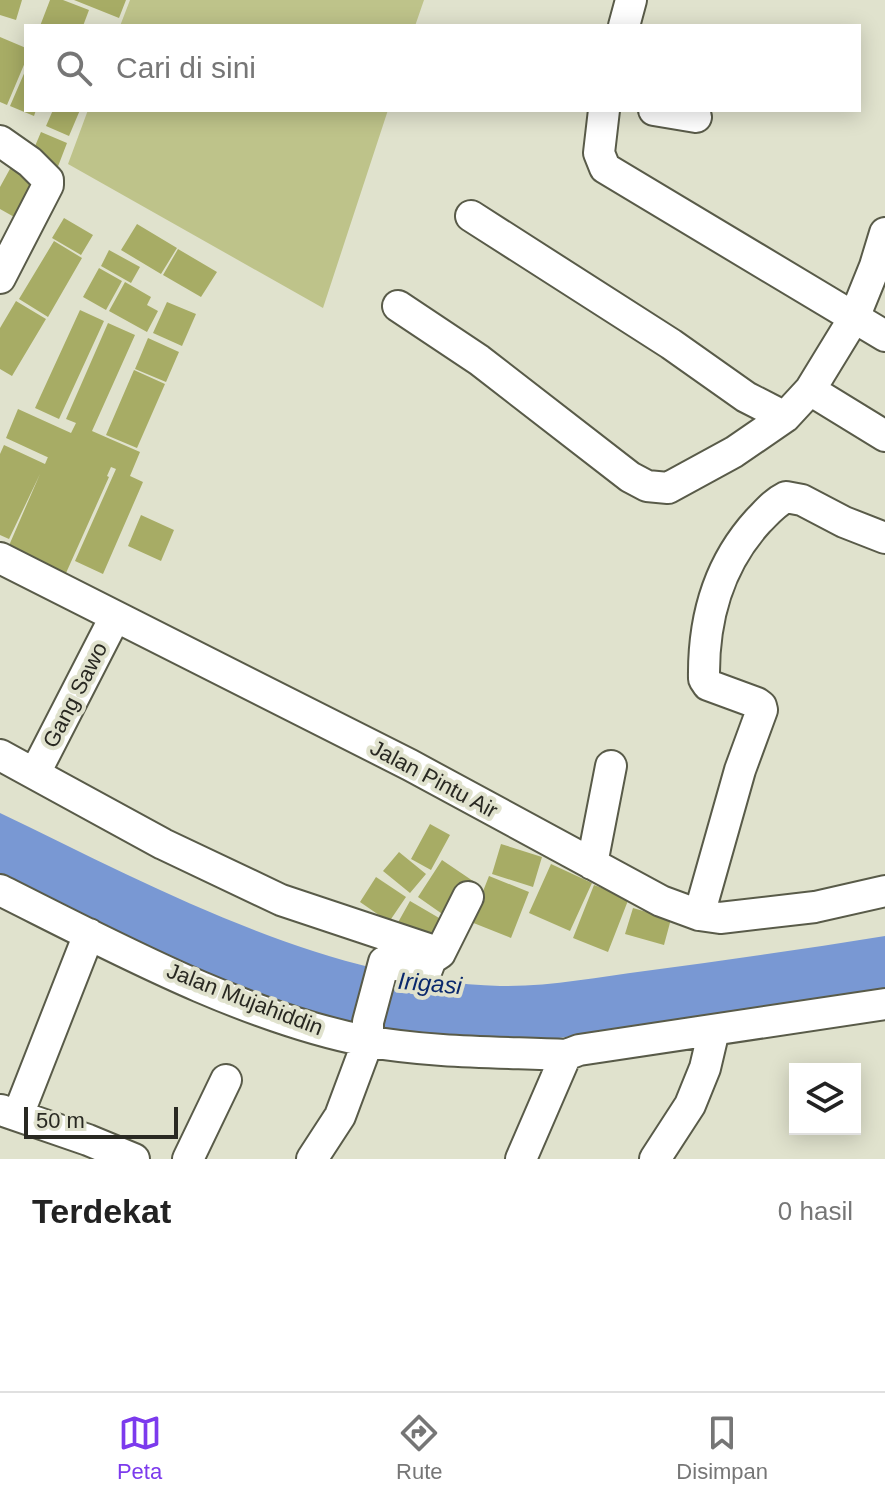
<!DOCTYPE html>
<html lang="id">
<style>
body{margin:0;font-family:Helvetica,sans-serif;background:#f2f2f2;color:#222}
.controls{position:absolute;right:24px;bottom:24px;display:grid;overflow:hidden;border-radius:0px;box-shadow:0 4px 20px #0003}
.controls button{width:72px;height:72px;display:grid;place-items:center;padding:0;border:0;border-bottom:2px solid #e0e0e0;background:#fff;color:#222;font:40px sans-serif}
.scale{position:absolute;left:24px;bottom:20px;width:154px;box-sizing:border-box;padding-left:8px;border:4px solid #292922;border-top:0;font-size:22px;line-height:28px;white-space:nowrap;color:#292922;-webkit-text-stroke:6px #e0e2cd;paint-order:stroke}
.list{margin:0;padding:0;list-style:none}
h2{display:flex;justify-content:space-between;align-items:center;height:104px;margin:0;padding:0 32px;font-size:34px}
h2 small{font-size:26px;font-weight:400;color:#767676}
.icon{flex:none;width:44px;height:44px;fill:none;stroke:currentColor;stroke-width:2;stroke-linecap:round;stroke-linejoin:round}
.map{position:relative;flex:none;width:885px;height:1159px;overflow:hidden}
.search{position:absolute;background:#fff;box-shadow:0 4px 20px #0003;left:24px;right:24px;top:24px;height:88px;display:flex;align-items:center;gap:20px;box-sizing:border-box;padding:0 28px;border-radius:0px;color:#767676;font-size:30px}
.sheet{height:232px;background:#fff}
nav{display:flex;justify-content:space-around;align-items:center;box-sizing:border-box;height:112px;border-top:2px solid #e0e0e0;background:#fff;font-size:22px;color:#767676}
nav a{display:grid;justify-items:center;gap:4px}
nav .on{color:#7c3aed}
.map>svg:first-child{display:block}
.green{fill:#bec38a}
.water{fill:#7998d3}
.building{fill:#a7ac65}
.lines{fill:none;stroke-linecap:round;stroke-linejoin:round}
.minor-casing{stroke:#595b49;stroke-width:34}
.minor{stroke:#fff;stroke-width:30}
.labels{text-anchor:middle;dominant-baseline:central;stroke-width:8;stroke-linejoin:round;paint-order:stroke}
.street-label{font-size:22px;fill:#292922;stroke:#e0e2cd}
.water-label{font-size:24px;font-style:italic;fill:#09286c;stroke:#e0e2cd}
</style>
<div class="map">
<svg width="885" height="1159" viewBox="0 0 885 1159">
<rect width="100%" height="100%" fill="#e0e2cd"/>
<path class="green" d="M130 0H424L415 26H120Z
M88 110H388L323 308 68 164Z"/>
<path class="water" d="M0 813C154 887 325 981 500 986 548 987 598 977 645 971 725 960 805 949 885 936V989L499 1047 389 1039 248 998 0 883Z"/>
<path class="building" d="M0 0H22L16 20 0 15Z
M50 0H63L89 10 83 26H40Z
M74 0H126L119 18Z
M0 37 26 48V60L7 105 0 102Z
M26 69V110H36L34 116 10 106Z
M53 110H80L69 136 46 126Z
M41 132 67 143 57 169 30 158Z
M11 167 37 181 16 218 0 209V187Z
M64 218 93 235 81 255 52 238Z
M137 224 177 248 161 274 121 250Z
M54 241 82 258 48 317 19 299Z
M178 249 217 272 201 297 163 275Z
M109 250 140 267 131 283 101 266Z
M99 268 122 281 106 310 83 297Z
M125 282 151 297 147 305 158 311 147 332 109 311Z
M16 301 46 319 12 376 0 369V328Z
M167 302 196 314 182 346 153 333Z
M80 310 104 321 59 419 35 408Z
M108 323 135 335 92 431 140 452 130 476 143 482 103 574 75 561 116 469 111 467 107 476 109 477 62 582 4 557 40 474 9 539 0 535V454L4 445 45 464 48 457 58 462 6 438 18 409 71 433 76 423 66 419Z
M148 338 179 352 166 382 135 369Z
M134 370 165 384 137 448 106 435Z
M141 515 174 530 161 561 128 546Z
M430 824 450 835 431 870 411 859Z
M501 844 542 857 533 887 492 874Z
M399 852 426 874 410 893 383 871Z
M442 860 473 881 448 918 418 897Z
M551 864 592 883 570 931 529 913Z
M489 876 529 892 511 938 471 922Z
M376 877 406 897 389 922 360 902Z
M594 885 629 898 608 952 573 938Z
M410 901 446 922 432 947 396 926Z
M633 908 671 919 664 945 625 934Z"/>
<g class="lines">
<defs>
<path id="minor" d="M624 26 631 0
M604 110 599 153 605 168 885 336
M654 110 696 117
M0 141 30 162 48 180V185L0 278
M471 216 671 344 746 397 785 417
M398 306 479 360 630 477 647 486 668 488 734 452 785 417 810 390 854 318 875 266 885 233
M810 390 885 436
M0 558 410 765 661 901 699 915 720 918 815 907 885 891
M0 755 163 844 281 900 440 953
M35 773 115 617
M592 864 611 766
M0 890C112 946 243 1017 366 1041 432 1053 499 1052 566 1055L579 1050 885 1004
M699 915 740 770 762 710 761 706 757 703 708 685 704 679C703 620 717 566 758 521 767 512 774 503 786 497L802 500 844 522 885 538
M1 1110 88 1140 134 1159
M18 1115 89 934
M188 1159 226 1080
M312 1159 340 1116 368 1041V1022L384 962 426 972 431 959 440 953 468 897
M521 1159 566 1055
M655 1159 690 1105 705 1068 714 1030"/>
</defs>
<use href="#minor" class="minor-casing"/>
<use href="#minor" class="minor"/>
</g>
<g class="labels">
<g class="street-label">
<text transform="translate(75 695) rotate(-63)">Gang Sawo</text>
<text transform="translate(434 779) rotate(28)">Jalan Pintu Air</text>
<text transform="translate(245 999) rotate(21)">Jalan Mujahiddin</text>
</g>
<g class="water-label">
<text transform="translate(430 983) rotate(5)">Irigasi</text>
</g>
</g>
</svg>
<div class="controls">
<button><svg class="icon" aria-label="layers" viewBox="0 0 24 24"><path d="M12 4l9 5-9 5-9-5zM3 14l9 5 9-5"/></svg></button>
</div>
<div class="scale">50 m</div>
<div class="search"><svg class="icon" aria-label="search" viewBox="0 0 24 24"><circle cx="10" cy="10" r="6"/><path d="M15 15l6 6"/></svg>Cari di sini</div>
</div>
<section class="sheet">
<h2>Terdekat<small>0 hasil</small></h2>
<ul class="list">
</ul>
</section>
<nav>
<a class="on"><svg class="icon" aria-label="map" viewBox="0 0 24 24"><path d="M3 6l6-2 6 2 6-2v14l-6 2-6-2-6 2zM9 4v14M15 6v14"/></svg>Peta</a>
<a><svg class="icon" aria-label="directions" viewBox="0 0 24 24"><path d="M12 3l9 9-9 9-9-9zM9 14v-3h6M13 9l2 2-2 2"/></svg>Rute</a>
<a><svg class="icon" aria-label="saved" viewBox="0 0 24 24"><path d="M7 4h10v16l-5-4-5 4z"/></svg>Disimpan</a>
</nav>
